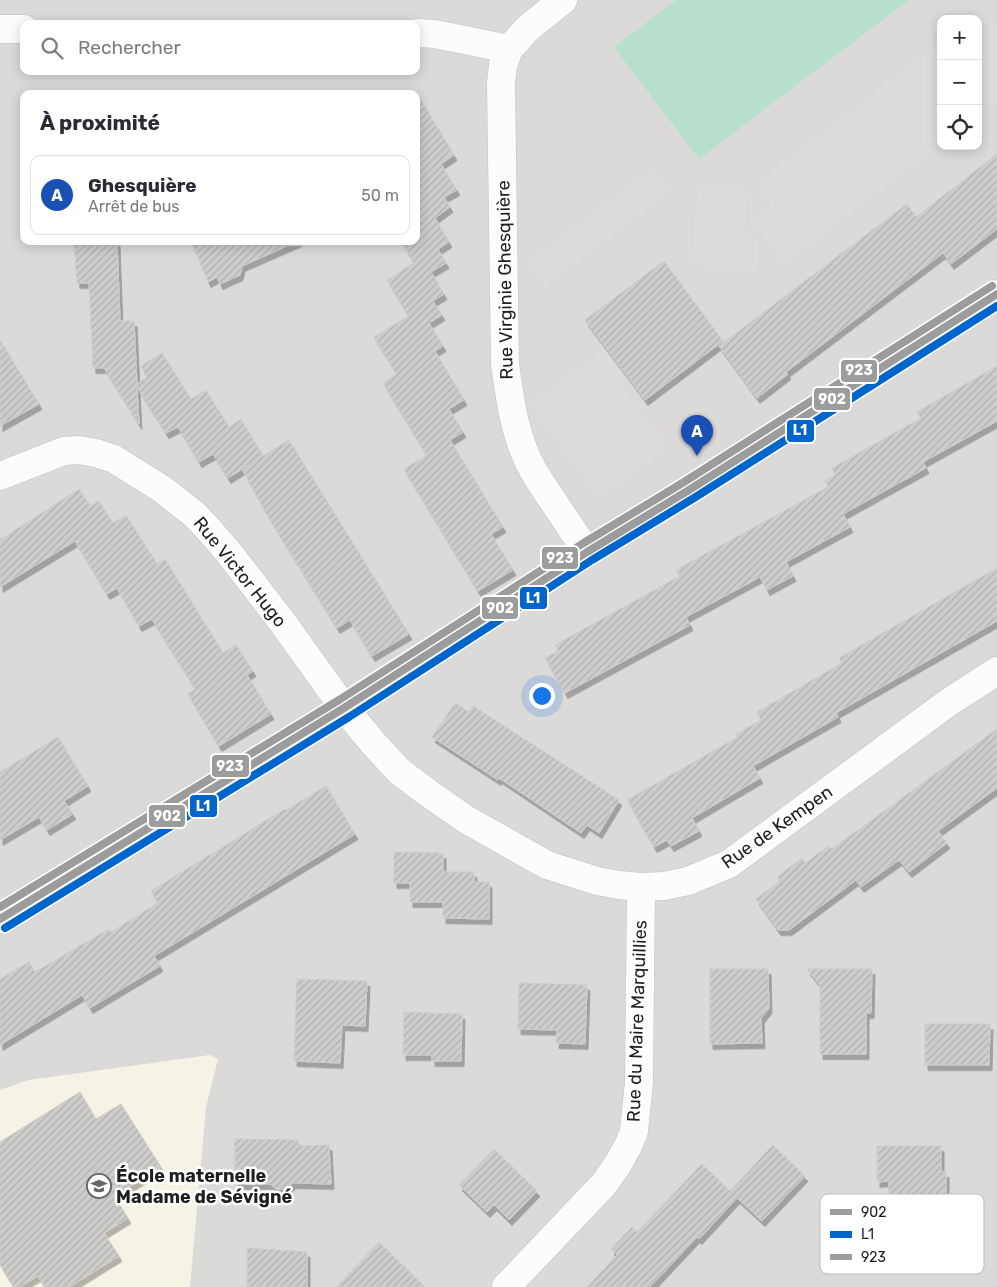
<!DOCTYPE html>
<html lang="fr">
<meta charset="utf-8">
<style>
body{margin:0;font-family:Rubik,sans-serif;background:#f7f7f7;color:#2b2b33}
.controls{position:absolute;right:15px;top:15px;display:grid;overflow:hidden;border-radius:10px;box-shadow:0 2px 12px #0003}
.controls button{width:45px;height:45px;display:grid;place-items:center;padding:0;border:0;border-bottom:1px solid #e1e1e2;background:#fff;color:#2b2b33;font:25px sans-serif}
.you{position:absolute;left:541px;top:695px;width:18px;height:18px;margin:-12px;border:4px solid #fff;border-radius:50%;background:#1a73e8;box-shadow:0 0 0 8px #1a73e833}
.badge{display:grid;place-items:center;width:32px;height:32px;border-radius:50%;background:#0f766e;color:#fff;font-size:16px;font-weight:700}
.pin{position:absolute;translate:-50% -41px;filter:drop-shadow(0 1px 2px #0008)}
.pin::after{content:'';position:absolute;top:26px;width:18px;height:15px;background:inherit;clip-path:polygon(0 0,100% 0,50% 100%)}
.list{margin:0;padding:0;list-style:none}
h2{display:flex;justify-content:space-between;align-items:center;height:65px;margin:0;padding:0 20px;font-size:21px}
h2 small{font-size:16px;font-weight:400;color:#7c7c81}
.list li{display:grid;grid-template-columns:32px 1fr auto;gap:15px;align-items:center;box-sizing:border-box;height:80px;margin:0 10px 10px;padding:0 10px;border:1px solid #e1e1e2;border-radius:10px}
.list b{display:block;font-size:19px;white-space:nowrap}
.list p{margin:0;font-size:16px;white-space:nowrap;color:#7c7c81}
.list em{font-size:16px;font-style:normal;color:#7c7c81}
.icon{flex:none;width:28px;height:28px;fill:none;stroke:currentColor;stroke-width:2;stroke-linecap:round;stroke-linejoin:round}
.map{position:relative;flex:none;width:997px;height:1287px;overflow:hidden}
.search{position:absolute;background:#fff;box-shadow:0 2px 12px #0003;left:20px;top:20px;width:400px;height:55px;display:flex;align-items:center;gap:12px;box-sizing:border-box;padding:0 18px;border-radius:10px;color:#7c7c81;font-size:19px}
.panel{position:absolute;background:#fff;box-shadow:0 2px 12px #0003;left:20px;top:90px;width:400px;height:155px;border-radius:10px}
.map>svg:first-child{display:block}
.residential{fill:#dcdad9;fill-rule:evenodd}
.education{fill:#f5f3e5}
.pitch{fill:#b7dfce}
.parking{fill:#dddcdb}
.building{fill:url(#building-hatch);stroke:#cfccca;filter:url(#shadow)}
.lines{fill:none;stroke-linecap:round;stroke-linejoin:round}
.minor-casing{stroke:#c2c1c0;stroke-width:29}
.minor{stroke:#fcfcfc;stroke-width:28}
.bus-1-casing{stroke:#fff;stroke-width:11}
.bus-2-casing{stroke:#fff;stroke-width:11}
.bus-3-casing{stroke:#fff;stroke-width:11}
.bus-1{stroke:#9c9c9c;stroke-width:8}
.bus-2{stroke:#06c;stroke-width:8}
.bus-3{stroke:#9c9c9c;stroke-width:8}
.labels{text-anchor:middle;dominant-baseline:central;stroke-width:5;stroke-linejoin:round;paint-order:stroke}
.street-label{font-size:18px;fill:#1f1f1f;stroke:#fff}
.poi-label{font-size:18px;font-weight:bold;fill:#1f1f1f;stroke:#fff;text-anchor:start}
.key{fill:#fff;stroke:#bcbcbc;stroke-width:1}
.key-label{font-size:14px;fill:#1f1f1f}
.line-badge{stroke:#fff;stroke-width:2}
.badge-label{font-size:14px;text-anchor:middle;font-weight:bold;fill:#fff}
</style>
<div class="map">
<svg width="997" height="1287" viewBox="0 0 997 1287">
<defs>
<pattern id="building-hatch" width="6" height="6" patternUnits="userSpaceOnUse" patternTransform="scale(1.25)"><rect width="6" height="6" fill="#cfcdcb"/><path d="M-1 1l2-2M0 6l6-6M5 7l2-2" fill="none" stroke="#b1b0ae"/></pattern>
<filter id="shadow"><feDropShadow dx="3" dy="5.5" stdDeviation="0" flood-color="#0004"/></filter>
</defs>
<rect width="100%" height="100%" fill="#eceae8"/>
<path class="residential" d="M0 0H997V1287H0ZM941 19H978V146H941ZM24 24H416V71H24ZM24 94H416V241H24Z"/>
<path class="education" d="M210 1055 218 1059 206 1107 190 1287H0V1090L29 1080Z"/>
<path class="pitch" d="M676 0H909L699 159 614 47Z"/>
<path class="parking" d="M983 10 997 29V101L978 115V19H971Z
M941 42V144L784 264 750 220 771 205 756 184Z
M654 168 672 191 544 287 527 263Z
M698 185 748 189 744 236 759 238 756 270 691 265Z
M606 348 628 378 621 384 668 448 599 499 529 405Z"/>
<path class="building" d="M416 92 454 155 441 164 457 190 444 197 450 207 435 218 449 242 438 249 446 263 431 272 444 294 433 301 442 315 429 323 443 346 435 351 464 400 449 409 463 432 450 440 503 527 491 534 513 570 478 591 404 469 427 455 383 383 397 374 374 337 409 316 387 280 414 263 401 241H416Z
M997 154V229L951 264 943 253 786 372 788 374 757 398 719 346 907 204 916 217Z
M74 241H117L120 321H134L137 384 148 377 141 366 162 353 191 399 206 390 229 427 241 419 263 456 228 478 213 454 199 462 178 427 166 433 137 387 139 424 104 368H93L89 283H77Z
M191 241H299L242 266 240 275 220 284 217 277 208 282Z
M664 261 723 341 645 400 585 320Z
M0 340 39 404 0 426Z
M997 366V421L923 462 926 468 843 514 850 527 786 562 793 576 767 590 760 577 686 617 690 625 565 693 545 658 558 651 555 645 680 576 676 570 828 487 825 481 835 475 832 468 921 418 917 412Z
M289 440 409 634 372 656 350 620 337 628 265 511 242 469Z
M79 489 90 506 99 501 113 523 126 515 157 564 165 559 223 653 236 645 253 671 247 675 271 714 219 746 188 694 196 689 152 619 139 626 117 588 107 594 75 541 0 587V540Z
M997 568V621L836 713 838 717 753 766 760 778 692 818 699 831 671 846 667 840 654 847 627 800 738 737 736 734 761 720 757 712 842 663 839 658Z
M455 703 469 712 473 706 619 800 599 833 587 825 581 833 499 778 498 780 432 737Z
M997 729V788L938 831 947 843 909 872 899 860 861 887 856 880 789 930H778L756 899 780 881 777 877 802 858 805 863 829 846 832 849Z
M58 737 88 786 64 801 73 814 47 830 39 817 0 840V772Z
M326 786 355 834 154 956 160 966 123 988 90 1008 82 995 0 1045V979L29 962 35 972 109 929 111 932 158 903 151 891 275 815 285 809 286 810Z
M394 852 443 853V872H474V882H489V919L443 918V902H410V883H394Z
M710 969H768L769 1008 761 1018 762 1043 710 1044Z
M807 969H872L871 1013H866V1054H820V985Z
M297 979 367 981 365 1026 342 1025 340 1063 294 1061Z
M519 983 587 985 585 1044 556 1043 557 1030 518 1029Z
M404 1012 462 1014 461 1061H432V1055H403Z
M925 1024H990L989 1065H925Z
M80 1092 96 1119 121 1104 161 1167 114 1196 128 1218 104 1233 119 1256 69 1287H45L38 1276 19 1287H14L0 1265V1142Z
M235 1139 298 1140V1146L329 1145 331 1184 293 1183 287 1189H276L270 1184H235Z
M773 1145 805 1176 762 1221 737 1198 699 1239 697 1237 650 1287H587L617 1255 611 1249 632 1227 637 1232 702 1164 730 1191Z
M877 1146H941V1172H946V1200H941V1218L889 1219V1181L877 1182Z
M494 1149 537 1191 509 1220 494 1205 487 1212 459 1185Z
M379 1242 425 1287H336Z
M247 1248 307 1252V1287H247Z"/>
<g class="lines">
<defs>
<path id="minor" d="M0 29H24
M416 33 435 34 509 49 528 28 563 0
M509 49 503 65 501 84 505 364C509 393 513 423 524 451 531 469 542 485 553 501 564 518 576 535 587 552
M0 476 64 451 79 450 96 453 114 459 162 489 194 514 211 532 229 553 280 619 344 708 374 744 399 771 428 793 467 820 547 865 597 881 619 885 641 887 664 886 688 881 729 864 949 702 997 671
M0 919 344 708 587 552 689 490 997 294
M506 1287 604 1184 618 1164 629 1144 634 1131 639 1082 641 887"/>
</defs>
<use href="#minor" class="minor-casing"/>
<use href="#minor" class="minor"/>
<defs>
<path id="bus-1" d="M0 919 344 708 587 552 689 490 997 294"/>
<path id="bus-2" d="M5 928 349 717 592 560 694 498 997 306"/>
<path id="bus-3" d="M0 907 339 700 582 544 684 482 992 286"/>
</defs>
<use href="#bus-1" class="bus-1-casing"/>
<use href="#bus-2" class="bus-2-casing"/>
<use href="#bus-3" class="bus-3-casing"/>
<use href="#bus-1" class="bus-1"/>
<use href="#bus-2" class="bus-2"/>
<use href="#bus-3" class="bus-3"/>
</g>
<defs>
<symbol id="school-ring" viewBox="-11 -11 22 22"><circle r="9.5" fill="#fff" stroke="#676665" stroke-width="1.5"/><path d="M0-5L7-2L0 1L-7-2ZM-4 1L0 2.5L4 1V4Q0 6-4 4Z" fill="#676665"/></symbol>
</defs>
<g fill-rule="evenodd">
<use href="#school-ring" x="85" y="1172" width="28" height="28"/>
</g>
<g class="labels">
<g class="street-label">
<text transform="translate(505 280) rotate(-91)">Rue Virginie Ghesquière</text>
<text transform="translate(240 572) rotate(51)">Rue Victor Hugo</text>
<text transform="translate(777 827) rotate(-35)">Rue de Kempen</text>
<text transform="translate(637 1021) rotate(-88)">Rue du Maire Marquillies</text>
</g>
<g class="poi-label">
<text x="116" y="1176">École maternelle<tspan x="116" dy="21">Madame de Sévigné</tspan></text>
</g>
</g>
<rect x="820" y="1194" width="164" height="80" rx="8" class="key"/>
<rect x="830" y="1209" width="22" height="6" fill="#9c9c9c"/>
<rect x="830" y="1231" width="22" height="7" fill="#06c"/>
<rect x="830" y="1254" width="22" height="6" fill="#9c9c9c"/>
<g class="key-label">
<text x="861" y="1217">902</text>
<text x="861" y="1239">L1</text>
<text x="861" y="1262">923</text>
</g>
<g class="line-badge">
<rect x="840" y="359" width="38" height="24" rx="5" fill="#9c9c9c"/>
<rect x="813" y="387" width="38" height="24" rx="5" fill="#9c9c9c"/>
<rect x="786" y="419" width="29" height="24" rx="5" fill="#06c"/>
<rect x="541" y="546" width="38" height="24" rx="5" fill="#9c9c9c"/>
<rect x="519" y="586" width="29" height="24" rx="5" fill="#06c"/>
<rect x="481" y="596" width="38" height="24" rx="5" fill="#9c9c9c"/>
<rect x="211" y="754" width="39" height="24" rx="5" fill="#9c9c9c"/>
<rect x="189" y="794" width="29" height="24" rx="5" fill="#06c"/>
<rect x="148" y="804" width="38" height="24" rx="5" fill="#9c9c9c"/>
</g>
<g class="badge-label">
<text x="859" y="375">923</text>
<text x="832" y="404">902</text>
<text x="800" y="435">L1</text>
<text x="560" y="563">923</text>
<text x="533" y="603">L1</text>
<text x="500" y="613">902</text>
<text x="230" y="771">923</text>
<text x="203" y="811">L1</text>
<text x="167" y="821">902</text>
</g>
</svg>
<div class="controls">
<button>+</button>
<button>−</button>
<button><svg class="icon" aria-label="locate" viewBox="0 0 24 24"><circle cx="12" cy="12" r="6"/><path d="M12 2v4M12 18v4M2 12h4M18 12h4"/></svg></button>
</div>
<div class="you"></div>
<div class="pin badge" style="left:697px;top:456px;background:#1a4fb4">A</div>
<div class="search"><svg class="icon" aria-label="search" viewBox="0 0 24 24"><circle cx="10" cy="10" r="6"/><path d="M15 15l6 6"/></svg>Rechercher</div>
<section class="panel">
<h2>À proximité<small></small></h2>
<ul class="list">
<li><span class="badge" style="background:#1a4fb4">A</span><div><b>Ghesquière</b><p>Arrêt de bus</p></div><em>50 m</em></li>
</ul>
</section>
</div>
